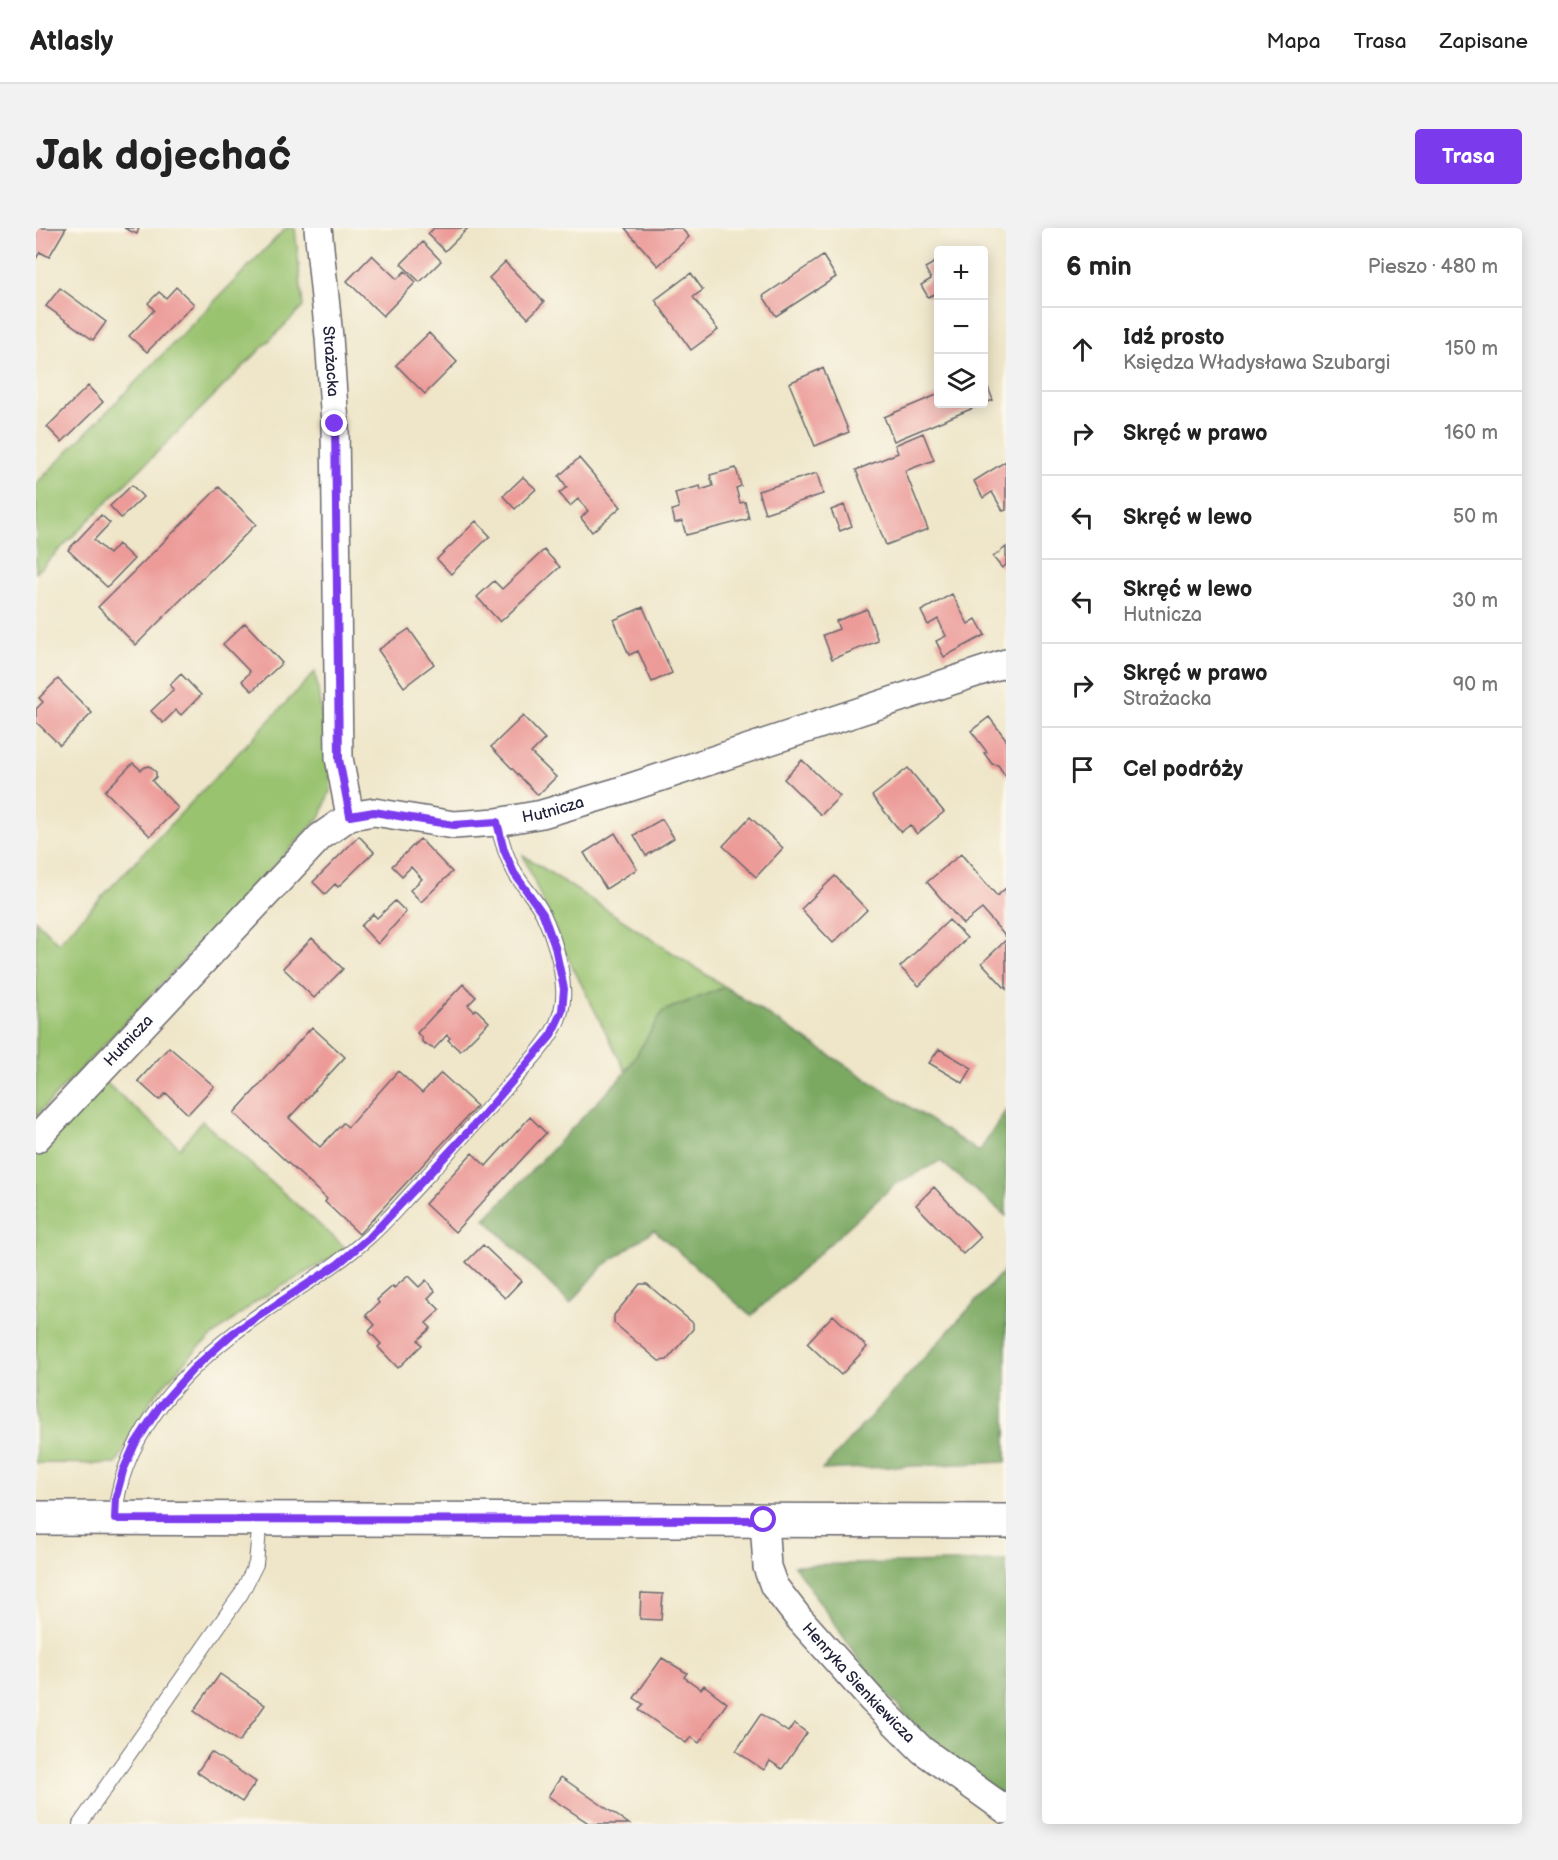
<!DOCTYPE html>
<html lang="pl">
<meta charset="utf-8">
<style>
body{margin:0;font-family:"Balsamiq Sans",sans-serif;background:#f2f2f2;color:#222}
.controls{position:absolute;right:18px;top:18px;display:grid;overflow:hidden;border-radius:6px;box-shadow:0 3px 15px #0003}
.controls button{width:54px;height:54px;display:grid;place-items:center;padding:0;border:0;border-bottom:2px solid #e0e0e0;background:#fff;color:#222;font:30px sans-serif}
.stop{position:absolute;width:18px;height:18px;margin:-14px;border:4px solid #7c3aed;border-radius:50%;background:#fff}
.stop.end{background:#7c3aed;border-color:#fff;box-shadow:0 2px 6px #0008}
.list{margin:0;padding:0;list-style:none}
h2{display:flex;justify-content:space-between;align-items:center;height:78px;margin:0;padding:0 24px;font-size:26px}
h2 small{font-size:20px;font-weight:400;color:#767676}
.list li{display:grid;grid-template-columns:39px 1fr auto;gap:18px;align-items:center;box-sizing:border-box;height:84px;padding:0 24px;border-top:2px solid #e0e0e0}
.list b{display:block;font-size:22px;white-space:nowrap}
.list p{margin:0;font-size:20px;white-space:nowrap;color:#767676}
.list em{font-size:20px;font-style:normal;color:#767676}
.icon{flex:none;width:33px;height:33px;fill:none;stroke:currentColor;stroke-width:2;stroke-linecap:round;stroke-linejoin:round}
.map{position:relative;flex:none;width:970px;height:1596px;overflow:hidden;border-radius:6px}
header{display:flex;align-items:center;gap:36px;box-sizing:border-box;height:84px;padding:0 30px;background:#fff;border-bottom:2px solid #e0e0e0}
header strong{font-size:28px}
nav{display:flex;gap:33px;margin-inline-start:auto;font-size:21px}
.intro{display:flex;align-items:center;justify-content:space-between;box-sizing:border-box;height:144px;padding:0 36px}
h1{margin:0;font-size:42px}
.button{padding:15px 27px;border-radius:6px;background:#7c3aed;color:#fff;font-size:21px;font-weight:700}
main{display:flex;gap:36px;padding:0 36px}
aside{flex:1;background:#fff;border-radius:6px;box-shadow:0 3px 15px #0003}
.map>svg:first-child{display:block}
.green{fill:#9ac36f;stroke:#5e7255;stroke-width:1.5}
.forest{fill:#7ba962;stroke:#4e664e;stroke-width:1.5}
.building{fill:#ec9b99}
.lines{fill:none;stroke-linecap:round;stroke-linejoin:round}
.service-casing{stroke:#6a676d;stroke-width:16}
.minor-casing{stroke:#6a676d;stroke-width:30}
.tertiary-casing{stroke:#6a676d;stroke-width:36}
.service{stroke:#fff;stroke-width:14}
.minor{stroke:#fff;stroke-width:27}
.tertiary{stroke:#fff;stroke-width:33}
.route{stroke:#7c3aed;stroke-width:8}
.labels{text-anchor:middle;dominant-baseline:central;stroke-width:6;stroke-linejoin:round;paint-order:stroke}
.street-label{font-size:16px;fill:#22223b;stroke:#fbf7ec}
</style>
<header>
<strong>Atlasly</strong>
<nav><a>Mapa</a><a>Trasa</a><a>Zapisane</a></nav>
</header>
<div class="intro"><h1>Jak dojechać</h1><a class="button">Trasa</a></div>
<main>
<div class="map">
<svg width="970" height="1596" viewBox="0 0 970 1596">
<rect width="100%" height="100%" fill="#fbf7ec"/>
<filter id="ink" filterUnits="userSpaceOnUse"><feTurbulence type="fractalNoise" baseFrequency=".0167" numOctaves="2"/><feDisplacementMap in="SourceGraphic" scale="12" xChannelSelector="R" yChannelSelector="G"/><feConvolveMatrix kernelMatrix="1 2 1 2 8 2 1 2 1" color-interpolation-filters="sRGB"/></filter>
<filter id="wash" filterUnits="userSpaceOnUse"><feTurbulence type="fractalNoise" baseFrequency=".008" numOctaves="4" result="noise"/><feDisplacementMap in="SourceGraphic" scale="24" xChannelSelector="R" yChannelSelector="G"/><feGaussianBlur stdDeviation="1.35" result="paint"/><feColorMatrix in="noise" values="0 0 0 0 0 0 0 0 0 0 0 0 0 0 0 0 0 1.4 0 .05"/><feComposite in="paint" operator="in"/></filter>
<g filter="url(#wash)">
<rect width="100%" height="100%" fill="#efe6c9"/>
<path class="green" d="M250 0H259L267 79 0 345V256Z
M279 444 292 525 295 560 285 588 0 888V692L22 715Z
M487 627 689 759 627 783 590 844 523 712Z
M67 852 144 920 166 893 311 1021 222 1072 162 1120 116 1170 80 1236 0 1235V924Z"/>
<path class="forest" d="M689 759 943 924 970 882V988L904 933 859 956 715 1088 618 1002 566 1039 534 1076 449 991 590 844 627 783Z
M970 1040V1234L786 1242Z
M970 1333V1572L912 1532 835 1449 758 1337Z"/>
<g id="blocks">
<path class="building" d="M0 0H30L13 29 4 24 0 31Z
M88 0H103L101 6Z
M398 0H432L409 23 392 6Z
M589 0H645L653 9 622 38Z
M387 14 405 33 384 54 365 36Z
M336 27 361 51 369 43 380 54 347 88 311 53Z
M787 28 800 49 740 88 727 68Z
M903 32V64L892 69 885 57 895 51 889 40Z
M469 34 508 74 492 90 453 50Z
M655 45 667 62 657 69 682 102 655 122 619 72Z
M140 59 158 76 111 124 93 108 118 82 112 75 123 64 130 70Z
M24 60 70 94 57 112 10 78Z
M393 105 421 134 389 166 360 137Z
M787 140 813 204 779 218 753 155Z
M948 149 957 172 948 176Z
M52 158 67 174 26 214 11 199Z
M903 166V176H947L858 213 848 189Z
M887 205 898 232 869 243 892 301 850 317 820 242 862 225 859 217Z
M543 230 585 279 556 304 545 290 552 283 542 271 534 278 523 265 531 259 523 248Z
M970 233V282L967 283 956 264 947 270 938 253Z
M700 240 705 258 700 260 704 275 709 274 713 291 650 307 646 293 639 295 636 282 643 280 639 265 664 258 665 262 677 258 674 247Z
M781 245 787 266 729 285 722 263Z
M487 249 500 261 479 281 467 268Z
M96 257 107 269 85 290 74 278Z
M183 259 220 296 100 417 62 379Z
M808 277 816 298 804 303 795 282Z
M65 287 74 295 58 312 73 326 82 316 98 331 71 359 32 322Z
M440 293 454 308 415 346 401 331Z
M970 319V337L966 340 957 329Z
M508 322 524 339 464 394 441 369 458 353 466 361Z
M916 366 932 396 940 391 949 407 908 429 900 413 910 408 902 391 892 397 885 383Z
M607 379 636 445 616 454 602 423 593 427 578 392Z
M831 381 842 413 796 431 787 407 803 401 800 393Z
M209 395 246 435 216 463 206 453 214 444 187 416Z
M373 401 398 436 368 459 342 422Z
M145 446 165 467 145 487 140 482 127 495 115 483 138 461 134 457Z
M22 451 56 485 24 517 0 494V481L7 474 3 470Z
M487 488 509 511 495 525 520 549 502 567 455 519Z
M953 489 970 511V549L962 537 956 536 948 525 951 524 935 503Z
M766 532 804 568 785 587 748 551Z
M97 535 105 542 109 539 113 538 120 544V549L116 553 142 580 114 608 69 563Z
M872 540 908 584 881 606 874 597 865 604 836 568Z
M714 589 747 620 720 649 687 618Z
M626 591 638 610 610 628 598 607Z
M579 605 601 641 570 661 548 625Z
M323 608 338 624 302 659 299 656 289 666 277 654Z
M384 611 416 644 385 674 374 662 386 651 375 639 366 648 356 638Z
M925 626 961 668 970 660V709L946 681 927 696 891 654Z
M799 648 831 682 797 715 765 681Z
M359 673 370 684 342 716 325 698 337 686 341 690Z
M913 692 931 710 883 758 864 739Z
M276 710 307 741 278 770 247 740Z
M970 712V761L946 735Z
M427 756 440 769 432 777 438 783 440 781 453 794 424 823 412 812 414 810 411 807 398 821 386 814V810L381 805Z
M276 799 309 829 253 890 284 919 307 895 312 899 362 843 386 865 405 845 441 878 323 1006 289 974 291 971 198 885Z
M133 819 178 858 152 886 130 865 123 872 102 853Z
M903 821 936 840 927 855 893 835Z
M494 889 510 905 419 1004 389 976 436 925 450 938Z
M898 959 945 1009 927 1026 880 977Z
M447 1017 485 1053 469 1070 430 1034Z
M372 1048 383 1059 390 1052 399 1063 392 1070 404 1082 390 1095 395 1100 382 1112 386 1117 362 1140 342 1119 345 1116 333 1103 339 1097 330 1087 343 1075 341 1072 357 1058 358 1060Z
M604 1056H611L657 1095V1101L631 1132 623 1133 578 1095V1087Z
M797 1087 831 1119 805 1147 771 1115Z
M605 1365 627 1366 625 1392 604 1391Z
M626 1430 651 1445 648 1449 665 1461 668 1457 691 1475 663 1515 655 1509 650 1515 603 1482 607 1476 598 1470Z
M184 1446 229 1477 203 1514 158 1483Z
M725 1486 752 1504 758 1495 771 1505 746 1541 734 1533 728 1542 700 1523Z
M175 1524 220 1554 206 1574 161 1544Z
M525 1549 570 1580 593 1596H554L512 1568Z"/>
</g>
</g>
<g filter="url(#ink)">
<use href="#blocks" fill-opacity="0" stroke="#6a676d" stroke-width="1.5"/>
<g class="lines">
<defs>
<path id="service" d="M79 1291C83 1215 139 1151 197 1106 241 1071 291 1047 333 1009 350 994 365 976 380 960 411 926 441 893 471 859 495 831 531 801 527 760 526 736 517 707 507 686 500 671 487 659 479 645 470 629 465 612 461 594
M44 1596 205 1366 220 1336 224 1291"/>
<g id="minor">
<path id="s1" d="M282 0 293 109 299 196 303 530 314 588"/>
<path id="s2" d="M0 911 284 609 314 588 338 584 418 597 461 594 506 586 577 565 970 435"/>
<path id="s3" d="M728 1292 731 1339 738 1358 762 1389 836 1472 886 1522 970 1582"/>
</g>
<path id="tertiary" d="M0 1290 970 1293"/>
</defs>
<use href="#service" class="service-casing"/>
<use href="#minor" class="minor-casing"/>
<use href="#tertiary" class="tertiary-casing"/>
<use href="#service" class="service"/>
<use href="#minor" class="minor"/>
<use href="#tertiary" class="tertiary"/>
</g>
</g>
<g class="lines" filter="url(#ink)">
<path class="route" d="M299 196 303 531 314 588 338 584 418 597 461 594 468 622 478 645 507 686 519 719 528 761 526 783 514 809 444 891 336 1007 302 1036 197 1105 157 1141 124 1178 99 1216 87 1243 80 1269 79 1291 728 1292"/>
</g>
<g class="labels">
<g class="street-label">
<text stroke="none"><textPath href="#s1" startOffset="134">Strażacka</textPath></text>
<text stroke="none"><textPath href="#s2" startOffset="657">Hutnicza</textPath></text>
<text stroke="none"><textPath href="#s2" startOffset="135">Hutnicza</textPath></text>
<text stroke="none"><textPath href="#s3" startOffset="196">Henryka Sienkiewicza</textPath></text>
</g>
</g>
</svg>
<div class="controls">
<button>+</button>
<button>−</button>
<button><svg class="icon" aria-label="layers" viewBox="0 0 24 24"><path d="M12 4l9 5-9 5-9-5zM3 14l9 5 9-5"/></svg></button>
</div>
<div class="stop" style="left:728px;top:1292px"></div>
<div class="stop end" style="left:299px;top:196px"></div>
</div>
<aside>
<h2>6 min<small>Pieszo · 480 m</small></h2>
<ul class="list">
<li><svg class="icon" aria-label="ahead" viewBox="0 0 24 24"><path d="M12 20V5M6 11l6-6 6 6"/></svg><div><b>Idź prosto</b><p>Księdza Władysława Szubargi</p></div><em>150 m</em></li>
<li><svg class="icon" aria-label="right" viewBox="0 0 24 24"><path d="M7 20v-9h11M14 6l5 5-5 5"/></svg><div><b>Skręć w prawo</b></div><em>160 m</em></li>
<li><svg class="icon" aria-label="left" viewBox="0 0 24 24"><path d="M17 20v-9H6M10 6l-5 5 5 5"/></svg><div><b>Skręć w lewo</b></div><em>50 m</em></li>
<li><svg class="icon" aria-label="left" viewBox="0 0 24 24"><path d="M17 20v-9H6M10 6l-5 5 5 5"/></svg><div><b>Skręć w lewo</b><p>Hutnicza</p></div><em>30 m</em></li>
<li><svg class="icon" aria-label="right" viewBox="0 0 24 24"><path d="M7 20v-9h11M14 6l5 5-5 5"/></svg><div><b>Skręć w prawo</b><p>Strażacka</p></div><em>90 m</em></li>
<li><svg class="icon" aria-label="arrive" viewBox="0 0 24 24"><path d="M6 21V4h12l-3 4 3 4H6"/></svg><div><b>Cel podróży</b></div></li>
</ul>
</aside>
</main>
